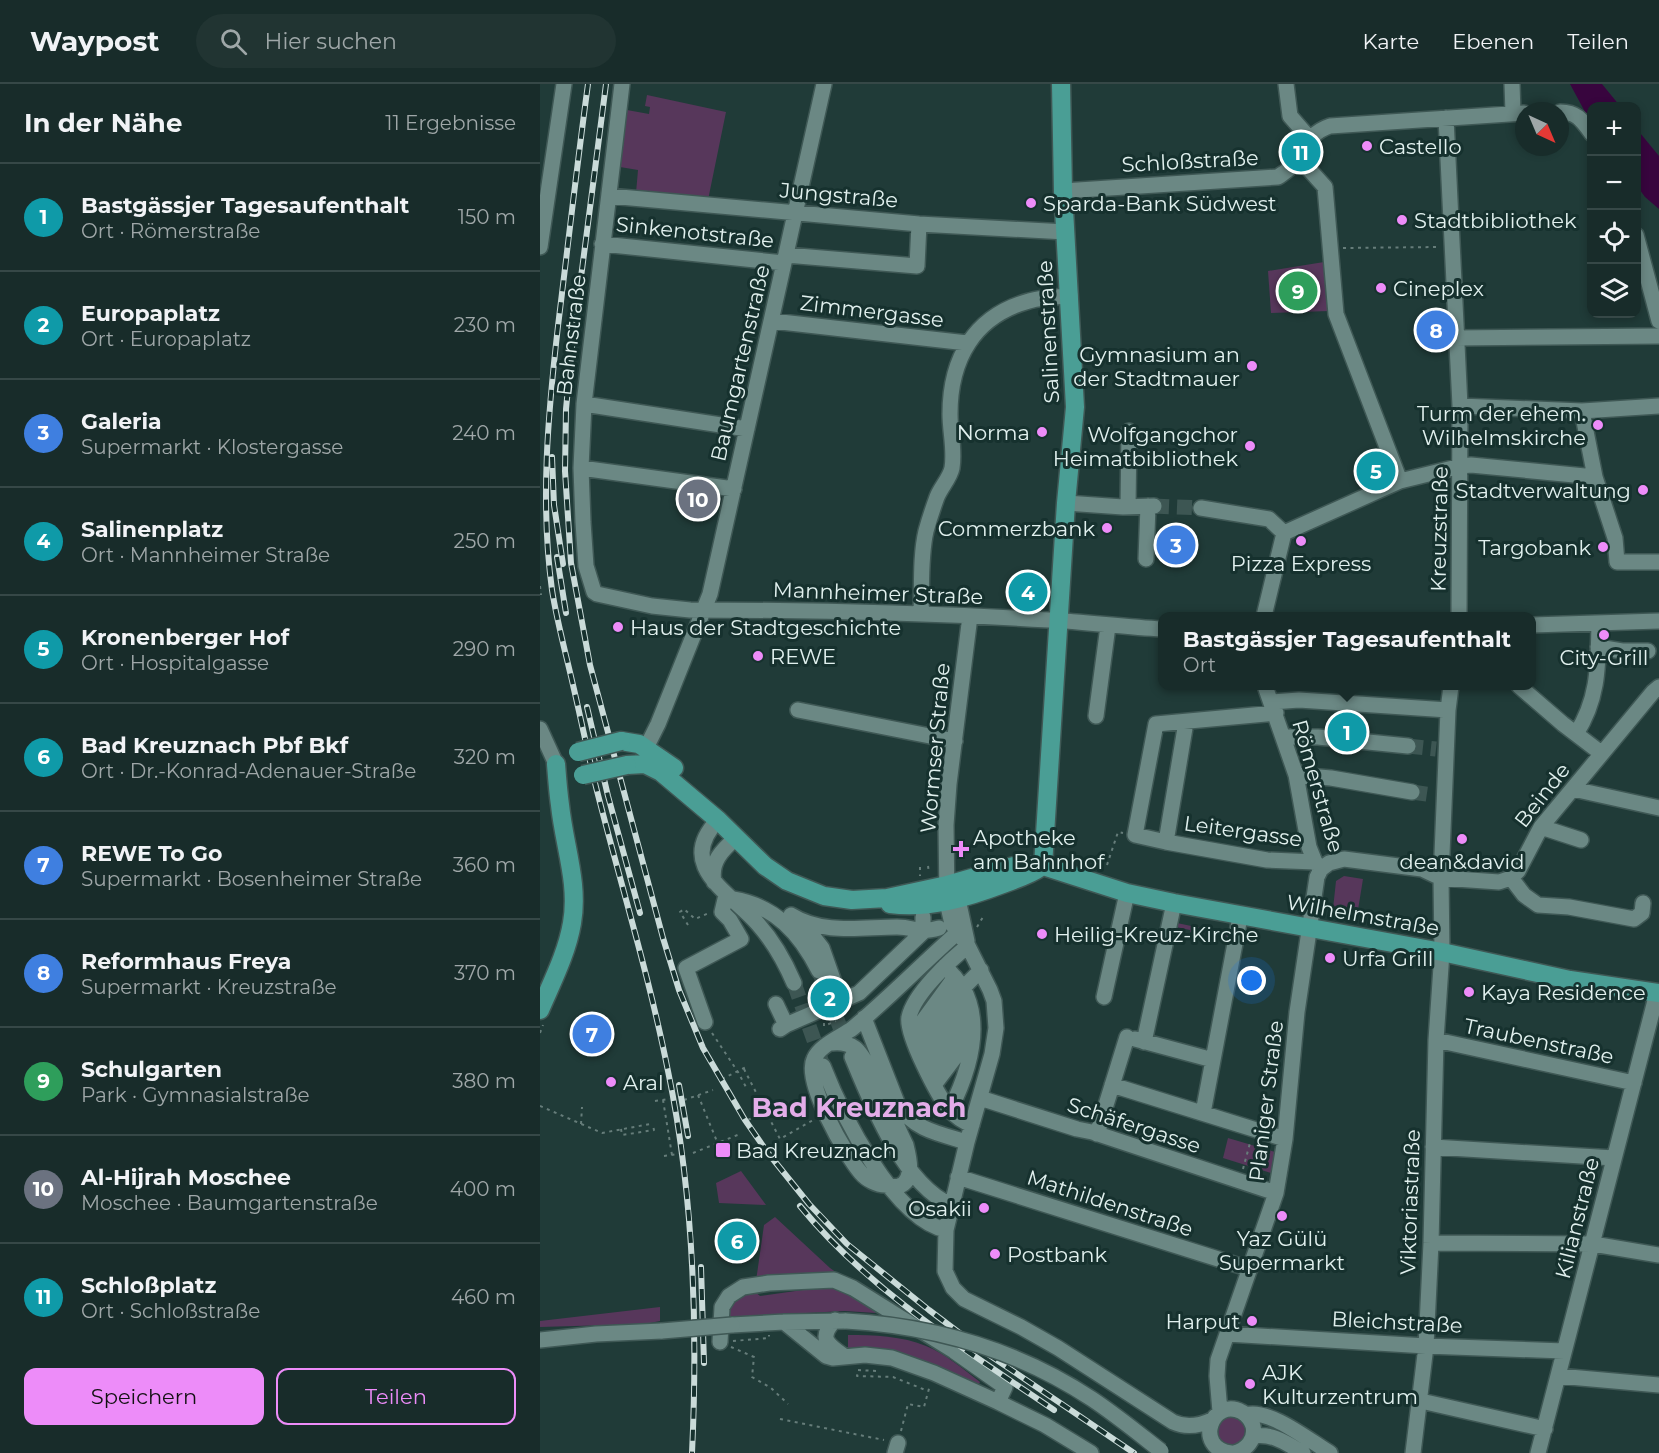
<!DOCTYPE html>
<html lang="de">
<meta charset="utf-8">
<style>
body{margin:0;font-family:Montserrat,sans-serif;background:#213432;color:#f1f3f6}
.controls{position:absolute;right:18px;top:18px;display:grid;overflow:hidden;border-radius:12px;box-shadow:0 3px 9px #0003}
.controls button{width:54px;height:54px;display:grid;place-items:center;padding:0;border:0;border-bottom:2px solid #364847;background:#182c2a;color:#f1f3f6;font:30px sans-serif}
.compass{position:absolute;left:975px;top:18px;width:54px;height:54px;border-radius:50%;background:#182c2a;box-shadow:0 3px 9px #0003;rotate:136deg}
.you{position:absolute;left:712px;top:897px;width:21px;height:21px;margin:-15px;border:4px solid #fff;border-radius:50%;background:#1a73e8;box-shadow:0 0 0 9px #1a73e833}
.badge{display:grid;place-items:center;width:39px;height:39px;border-radius:50%;background:#ed8cf9;color:#fff;font-size:20px;font-weight:700}
.pin{position:absolute;translate:-50% -50%;border:3px solid #fff;box-shadow:0 2px 6px #0006}
.popup{position:absolute;left:618px;top:528px;width:378px;height:78px;box-sizing:border-box;display:grid;place-content:center;border-radius:12px;background:#182c2a;filter:drop-shadow(0 2px 4px #0005);font-size:20px;white-space:nowrap;color:#9fa7a8}
.popup b{font-size:22px;color:#f1f3f6}
.popup::after{content:'';position:absolute;left:50%;top:100%;margin-left:-12px;border:12px solid transparent;border-top-color:#182c2a}
.list{margin:0;padding:0;list-style:none}
h2{display:flex;justify-content:space-between;align-items:center;height:78px;margin:0;padding:0 24px;font-size:26px}
h2 small{font-size:20px;font-weight:400;color:#9fa7a8}
.list li{display:grid;grid-template-columns:39px 1fr auto;gap:18px;align-items:center;box-sizing:border-box;height:108px;padding:0 24px;border-top:2px solid #364847}
.list b{display:block;font-size:22px;white-space:nowrap}
.list p{margin:0;font-size:20px;white-space:nowrap;color:#9fa7a8}
.list em{font-size:20px;font-style:normal;color:#9fa7a8}
.actions{display:flex;gap:12px;padding:18px 24px}
.actions a{flex:1;padding:14px 0;border:2px solid #ed8cf9;border-radius:12px;text-align:center;font-size:21px;color:#ed8cf9}
.actions .main{background:#ed8cf9;color:#111}
.icon{flex:none;width:33px;height:33px;fill:none;stroke:currentColor;stroke-width:2;stroke-linecap:round;stroke-linejoin:round}
.map{position:relative;flex:none;width:1119px;height:1369px;overflow:hidden}
header{display:flex;align-items:center;gap:36px;box-sizing:border-box;height:84px;padding:0 30px;background:#182c2a;border-bottom:2px solid #364847}
header strong{font-size:28px}
nav{display:flex;gap:33px;margin-inline-start:auto;font-size:21px}
.search{width:420px;height:54px;background:#213432;display:flex;align-items:center;gap:15px;box-sizing:border-box;padding:0 21px;border-radius:33px;color:#9fa7a8;font-size:22px}
main{display:flex}
aside{flex:1;background:#182c2a}
.map>svg:first-child{display:block}
.green{fill:#57375b}
.water{fill:#38053e}
.lines{fill:none;stroke-linecap:round;stroke-linejoin:round}
.minor-tunnel{stroke:#3d5653;stroke-width:15;stroke-dasharray:15 8;stroke-linecap:butt}
.minor-casing{stroke:#3f5855;stroke-width:18}
.major-casing{stroke:#3f5855;stroke-width:21}
.path{stroke:#667d7a;stroke-width:2;stroke-dasharray:3 4.5;stroke-linecap:butt}
.minor{stroke:#6b8884;stroke-width:15}
.major{stroke:#4a9e95;stroke-width:18}
.rail-casing{stroke:#cadbd9;stroke-width:6}
.rail{stroke:#16312e;stroke-width:4;stroke-dasharray:11;stroke-linecap:butt}
.minor-bridge-casing{stroke:#3f5855;stroke-width:18;stroke-linecap:butt}
.major-bridge-casing{stroke:#3f5855;stroke-width:21;stroke-linecap:butt}
.minor-bridge{stroke:#6b8884;stroke-width:15}
.major-bridge{stroke:#4a9e95;stroke-width:18}
.poi-dot{fill:#ed8cf9;stroke:#16312e;stroke-width:2}
.labels{text-anchor:middle;dominant-baseline:central;stroke-width:6;stroke-linejoin:round;paint-order:stroke}
.poi-label{font-size:21px;fill:#e1f0ee;stroke:#16312e;text-anchor:start}
.street-label{font-size:21px;fill:#e1f0ee;stroke:#16312e}
.district-label{font-size:27px;font-weight:bold;fill:#e3ade9;stroke:#16312e}
</style>
<header>
<strong>Waypost</strong>
<div class="search"><svg class="icon" aria-label="search" viewBox="0 0 24 24"><circle cx="10" cy="10" r="6"/><path d="M15 15l6 6"/></svg>Hier suchen</div>
<nav><a>Karte</a><a>Ebenen</a><a>Teilen</a></nav>
</header>
<main>
<aside>
<h2>In der Nähe<small>11 Ergebnisse</small></h2>
<ul class="list">
<li><span class="badge" style="background:#0f9aa8">1</span><div><b>Bastgässjer Tagesaufenthalt</b><p>Ort · Römerstraße</p></div><em>150 m</em></li>
<li><span class="badge" style="background:#0f9aa8">2</span><div><b>Europaplatz</b><p>Ort · Europaplatz</p></div><em>230 m</em></li>
<li><span class="badge" style="background:#3f7fe0">3</span><div><b>Galeria</b><p>Supermarkt · Klostergasse</p></div><em>240 m</em></li>
<li><span class="badge" style="background:#0f9aa8">4</span><div><b>Salinenplatz</b><p>Ort · Mannheimer Straße</p></div><em>250 m</em></li>
<li><span class="badge" style="background:#0f9aa8">5</span><div><b>Kronenberger Hof</b><p>Ort · Hospitalgasse</p></div><em>290 m</em></li>
<li><span class="badge" style="background:#0f9aa8">6</span><div><b>Bad Kreuznach Pbf Bkf</b><p>Ort · Dr.-Konrad-Adenauer-Straße</p></div><em>320 m</em></li>
<li><span class="badge" style="background:#3f7fe0">7</span><div><b>REWE To Go</b><p>Supermarkt · Bosenheimer Straße</p></div><em>360 m</em></li>
<li><span class="badge" style="background:#3f7fe0">8</span><div><b>Reformhaus Freya</b><p>Supermarkt · Kreuzstraße</p></div><em>370 m</em></li>
<li><span class="badge" style="background:#2e9e5b">9</span><div><b>Schulgarten</b><p>Park · Gymnasialstraße</p></div><em>380 m</em></li>
<li><span class="badge" style="background:#6b7280">10</span><div><b>Al-Hijrah Moschee</b><p>Moschee · Baumgartenstraße</p></div><em>400 m</em></li>
<li><span class="badge" style="background:#0f9aa8">11</span><div><b>Schloßplatz</b><p>Ort · Schloßstraße</p></div><em>460 m</em></li>
</ul>
<div class="actions"><a class="main">Speichern</a><a>Teilen</a></div>
</aside>
<div class="map">
<svg width="1119" height="1369" viewBox="0 0 1119 1369">
<rect width="100%" height="100%" fill="#203b38"/>
<path class="green" d="M107 11 186 28 168 116 96 109 98 86 80 83 87 26 109 30 110 23 105 22Z
M784 178 789 227 731 229 728 187Z
M804 792 823 795 817 832 794 829 793 825 796 797Z
M637 839 689 850V853L664 848 663 851 650 848V846L636 843Z
M688 1054 735 1068 731 1089 683 1074Z
M201 1087 226 1121 179 1119 176 1099Z
M235 1133 290 1184 307 1196 216 1197 224 1141Z
M291 1202 319 1213 336 1229 305 1227 187 1233C192 1214 197 1211 215 1208L220 1212Z
M120 1223V1237L105 1240 0 1243V1237Z
M308 1251C333 1251 363 1252 386 1262 406 1270 423 1285 440 1298L439 1300 406 1286 372 1276 308 1266Z
M677 1347a14 14 0 1 1 28 0a14 14 0 1 1-28 0Z"/>
<path class="water" d="M1030 0H1062L1080 22H1052L1051 39Z
M1096 44 1119 72V125L1105 113 1097 102Z"/>
<g class="lines">
<path class="minor-tunnel" d="M614 422 661 424
M868 662 896 665
M872 708 893 711
M279 887 307 962
M254 899 282 979"/>
<defs>
<path id="minor" d="M82 0 44 320 41 384 43 438 46 482 54 508 57 510 112 522 150 526C270 526 390 529 509 536 547 538 584 543 622 545
M746 0 750 32 770 55
M972 0 973 29
M1020 28C1037 28 1042 36 1052 50
M906 34 920 322 919 532
M758 73 785 103 796 230 860 397
M523 107 738 93C742 90 747 87 750 84 765 68 766 50 790 42L984 29
M69 112 379 140 526 148
M1096 151 1119 237
M62 160 244 179
M0 163 24 0
M246 171 377 182 379 140
M232 237 427 259
M915 254 1119 252
M44 320 207 345
M920 322 1042 327 1119 322
M1042 327 1055 393 1075 454 1077 478H1119
M41 384 194 405
M526 419 583 423 614 422
M588 423 589 347
M661 424 729 435 744 449
M744 449 860 397 921 382 931 381 1055 393
M606 475 608 422
M381 529C382 503 380 473 386 447 389 436 393 424 397 413 401 403 410 394 412 384 415 366 410 348 410 330 410 275 434 232 489 217 502 213 516 213 530 212
M430 532 409 700 406 741 407 818 412 840 428 862 450 906 454 917 456 944 452 970 427 1058 406 1146 405 1187 413 1204 424 1215 481 1243 518 1264 633 1338C646 1344 659 1342 672 1336
M724 532 744 449
M992 541 1119 537
M1058 563 1082 567H1108
M725 602 756 691 769 763 775 778 781 785
M979 602 1023 640 1061 669
M732 618 759 616 908 626
M258 626 415 657
M556 632 568 542
M646 638 626 758 595 751 616 640 736 629
M0 645 16 680
M1036 650C1059 614 1058 581 1059 539
M744 653H778L868 662
M112 675 106 664 118 640 170 510 284 0
M756 691 791 694 872 708
M1033 705 1119 724
M178 736C134 782 191 809 218 840 233 857 245 878 254 899
M1001 743 1041 756
M626 758 727 776 775 778
M971 794 984 811 998 821 1029 823 1094 835 1102 829 1103 819
M174 798C170 778 182 766 196 754
M412 805 418 815 427 857
M193 815C235 822 260 849 279 887
M251 831C283 851 322 843 357 843 376 843 377 850 399 844
M262 838 282 864 301 918
M428 862C410 876 374 910 369 933 365 949 398 1012 409 1025 415 1032 423 1038 432 1041
M405 882C411 889 418 896 423 904 444 942 428 990 410 1026
M564 913 587 809
M236 920 246 941 240 945
M324 934 358 1021C374 1046 400 1050 427 1058
M165 938 146 884 201 855 190 836 182 828 186 811
M246 941 319 909 383 848V833
M372 952 415 893
M595 955 673 976
M896 956 1094 999
M604 958 634 819
M292 959C301 958 308 959 315 964 329 974 356 1042 366 1061 369 1073 375 1097 359 1102 354 1103 349 1102 345 1101 337 1101 327 1096 321 1089 306 1072 263 997 274 975 280 961 301 953 313 944 349 914 382 880 417 849
M377 963 423 904 441 886
M312 973C331 1019 363 1100 411 1121
M383 976 428 917
M283 982C301 1028 353 1135 406 1146
M388 989 431 932
M394 1001 432 951
M572 1001 745 1055
M440 1014 537 1045 552 1048 736 1109
M663 1029 700 833
M557 1050 587 953
M893 1063 1074 1074
M418 1093 710 1185
M891 1159 1053 1160 1119 1171
M295 1236C278 1254 287 1260 304 1272
M244 1238 286 1272 293 1274 325 1271 352 1274 394 1289 458 1318 505 1341 551 1369
M192 1241 244 1238 306 1237
M687 1250 886 1262 1024 1267
M0 1256 56 1250 122 1247
M180 1258 182 1223 189 1212 203 1203 229 1199 294 1196 313 1204 414 1267 465 1303 458 1318
M1018 1292 1119 1301
M881 1317 1005 1345
M680 1328 677 1292 678 1276 736 1109 745 1055 757 928 777 793 781 785 789 779 804 775 882 785 901 794 959 798 971 794 978 787 1001 743 1113 608 1119 603
M706 1331C729 1324 770 1357 790 1369
M713 1352C733 1349 746 1359 763 1369
M355 1369 358 1359
M691 1369C653 1364 672 1312 702 1328 707 1331 711 1336 713 1342 716 1356 706 1366 694 1369
M873 1369 886 1262 891 1159 896 956 902 868 901 794 908 626 911 602
M998 1369 1117 909"/>
<path id="major" d="M81 657 99 660 134 684
M87 681 105 680 121 688 178 736 225 782 247 797 284 812 312 816 347 814 407 801 474 782H503L587 809 634 819 902 868 1030 896 1119 909
M503 782 526 419 535 323 523 107 521 0
M350 820C389 825 426 814 463 800 476 795 490 791 501 783
M0 926C12 898 27 869 32 839 39 799 24 761 20 721 18 707 17 693 16 680"/>
</defs>
<use href="#minor" class="minor-casing"/>
<use href="#major" class="major-casing"/>
<path class="path" d="M803 164 899 163
M0 502 1 511
M567 781 578 748 583 749
M388 782 389 789
M380 783V792
M148 841 140 828 144 825 155 835 169 829
M437 843 443 833
M284 939V942L296 937
M0 949 3 941
M172 949 198 988 207 1005
M204 985 240 1055 275 1035
M182 995 206 983
M158 1011 178 1060
M123 1016 132 1071
M144 1016 173 1006
M115 1017 130 1015
M215 1021 220 1030
M0 1022 62 1049 110 1040
M208 1036 225 1027
M41 1040 42 1023
M81 1045 82 1051 114 1046 113 1042
M153 1069 200 1050
M124 1072 139 1070
M703 1085 710 1059
M193 1257 229 1254V1251
M191 1263 214 1273 212 1293 231 1304 248 1320
M336 1287 318 1286 317 1292 353 1293 388 1307
M240 1335 344 1356
M361 1347 368 1320 384 1323 390 1301"/>
<use href="#minor" class="minor"/>
<use href="#major" class="major"/>
<defs>
<path id="rail" d="M48 0C37 81 28 161 18 242 8 330 0 418 12 506 17 538 26 570 33 601 41 635 48 670 56 703 80 798 109 891 128 987 154 1112 158 1242 152 1369
M66 0 32 263 26 325 25 387 31 479 50 581 123 854 139 906 163 964 205 1036 228 1069 269 1120 307 1160 389 1226 442 1266 594 1369
M12 373 14 421 23 480
M17 473 26 529
M47 623 68 712 100 829
M139 1001 148 1052
M260 1122C329 1206 424 1265 514 1326
M161 1183 164 1279"/>
</defs>
<use href="#rail" class="rail-casing"/>
<use href="#rail" class="rail"/>
<defs>
<path id="minor-bridge" d="M306 1237C394 1242 478 1266 552 1315 576 1331 598 1349 621 1367
M122 1247 192 1241"/>
<path id="major-bridge" d="M38 668 81 657
M43 691 87 681"/>
</defs>
<use href="#minor-bridge" class="minor-bridge-casing"/>
<use href="#major-bridge" class="major-bridge-casing"/>
<use href="#minor-bridge" class="minor-bridge"/>
<use href="#major-bridge" class="major-bridge"/>
</g>
<g class="poi-dot">
<circle cx="827" cy="62" r="6"/>
<circle cx="491" cy="119" r="6"/>
<circle cx="862" cy="136" r="6"/>
<circle cx="841" cy="204" r="6"/>
<circle cx="712" cy="282" r="6"/>
<circle cx="1058" cy="341" r="6"/>
<circle cx="502" cy="348" r="6"/>
<circle cx="710" cy="362" r="6"/>
<circle cx="1103" cy="406" r="6"/>
<circle cx="567" cy="444" r="6"/>
<circle cx="761" cy="457" r="6"/>
<circle cx="1063" cy="463" r="6"/>
<circle cx="78" cy="543" r="6"/>
<circle cx="1064" cy="551" r="6"/>
<circle cx="218" cy="572" r="6"/>
<circle cx="922" cy="755" r="6"/>
<path d="M418 756h6v6h6v6h-6v6h-6v-6h-6v-6h6z"/>
<circle cx="502" cy="850" r="6"/>
<circle cx="790" cy="874" r="6"/>
<circle cx="929" cy="908" r="6"/>
<circle cx="71" cy="998" r="6"/>
<rect x="175" y="1058" width="16" height="16" rx="3"/>
<circle cx="444" cy="1124" r="6"/>
<circle cx="742" cy="1132" r="6"/>
<circle cx="455" cy="1170" r="6"/>
<circle cx="712" cy="1237" r="6"/>
<circle cx="710" cy="1300" r="6"/>
</g>
<g class="labels">
<g class="poi-label">
<text x="839" y="62">Castello</text>
<text x="503" y="119">Sparda-Bank Südwest</text>
<text x="874" y="136">Stadtbibliothek</text>
<text x="853" y="204">Cineplex</text>
<text x="700" y="270" text-anchor="end">Gymnasium an<tspan x="700" dy="24">der Stadtmauer</tspan></text>
<text x="1046" y="329" text-anchor="end">Turm der ehem.<tspan x="1046" dy="24">Wilhelmskirche</tspan></text>
<text x="490" y="348" text-anchor="end">Norma</text>
<text x="698" y="350" text-anchor="end">Wolfgangchor<tspan x="698" dy="24">Heimatbibliothek</tspan></text>
<text x="1091" y="406" text-anchor="end">Stadtverwaltung</text>
<text x="555" y="444" text-anchor="end">Commerzbank</text>
<text x="1051" y="463" text-anchor="end">Targobank</text>
<text x="761" y="479" text-anchor="middle">Pizza Express</text>
<text x="90" y="543">Haus der Stadtgeschichte</text>
<text x="230" y="572">REWE</text>
<text x="1064" y="573" text-anchor="middle">City-Grill</text>
<text x="433" y="753">Apotheke<tspan x="433" dy="24">am Bahnhof</tspan></text>
<text x="922" y="777" text-anchor="middle">dean&amp;david</text>
<text x="514" y="850">Heilig-Kreuz-Kirche</text>
<text x="802" y="874">Urfa Grill</text>
<text x="941" y="908">Kaya Residence</text>
<text x="83" y="998">Aral</text>
<text x="196" y="1066">Bad Kreuznach</text>
<text x="432" y="1124" text-anchor="end">Osakii</text>
<text x="742" y="1154" text-anchor="middle">Yaz Gülü<tspan x="742" dy="24">Supermarkt</tspan></text>
<text x="467" y="1170">Postbank</text>
<text x="700" y="1237" text-anchor="end">Harput</text>
<text x="722" y="1288">AJK<tspan x="722" dy="24">Kulturzentrum</tspan></text>
</g>
<g class="street-label">
<text transform="translate(650 77) rotate(-3)">Schloßstraße</text>
<text transform="translate(299 111) rotate(5)">Jungstraße</text>
<text transform="translate(155 148) rotate(6)">Sinkenotstraße</text>
<text transform="translate(332 227) rotate(7)">Zimmergasse</text>
<text transform="translate(508 248) rotate(-93)">Salinenstraße</text>
<text transform="translate(31 251) rotate(-83)">Bahnstraße</text>
<text transform="translate(200 279) rotate(-77)">Baumgartenstraße</text>
<text transform="translate(899 445) rotate(-89)">Kreuzstraße</text>
<text transform="translate(338 509) rotate(2)">Mannheimer Straße</text>
<text transform="translate(395 664) rotate(-85)">Wormser Straße</text>
<text transform="translate(778 702) rotate(74)">Römerstraße</text>
<text transform="translate(1002 711) rotate(-52)">Beinde</text>
<text transform="translate(703 747) rotate(8)">Leitergasse</text>
<text transform="translate(823 831) rotate(10)">Wilhelmstraße</text>
<text transform="translate(999 957) rotate(12)">Traubenstraße</text>
<text transform="translate(726 1017) rotate(-83)">Planiger Straße</text>
<text transform="translate(594 1041) rotate(18)">Schäfergasse</text>
<text transform="translate(870 1118) rotate(-88)">Viktoriastraße</text>
<text transform="translate(570 1119) rotate(18)">Mathildenstraße</text>
<text transform="translate(1037 1134) rotate(-76)">Kilianstraße</text>
<text transform="translate(857 1238) rotate(3)">Bleichstraße</text>
</g>
<g class="district-label">
<text x="319" y="1023">Bad Kreuznach</text>
</g>
</g>
</svg>
<div class="controls">
<button>+</button>
<button>−</button>
<button><svg class="icon" aria-label="locate" viewBox="0 0 24 24"><circle cx="12" cy="12" r="6"/><path d="M12 2v4M12 18v4M2 12h4M18 12h4"/></svg></button>
<button><svg class="icon" aria-label="layers" viewBox="0 0 24 24"><path d="M12 4l9 5-9 5-9-5zM3 14l9 5 9-5"/></svg></button>
</div>
<svg class="compass" viewBox="-18 -18 36 36"><path d="M0-13l5 13h-10z" fill="#e53935"/><path d="M0 13l5-13h-10z" fill="#9fa7a8"/></svg>
<div class="you"></div>
<div class="pin badge" style="left:807px;top:648px;background:#0f9aa8">1</div>
<div class="popup"><b>Bastgässjer Tagesaufenthalt</b>Ort</div>
<div class="pin badge" style="left:290px;top:914px;background:#0f9aa8">2</div>
<div class="pin badge" style="left:636px;top:461px;background:#3f7fe0">3</div>
<div class="pin badge" style="left:488px;top:508px;background:#0f9aa8">4</div>
<div class="pin badge" style="left:836px;top:387px;background:#0f9aa8">5</div>
<div class="pin badge" style="left:197px;top:1157px;background:#0f9aa8">6</div>
<div class="pin badge" style="left:52px;top:950px;background:#3f7fe0">7</div>
<div class="pin badge" style="left:896px;top:246px;background:#3f7fe0">8</div>
<div class="pin badge" style="left:758px;top:207px;background:#2e9e5b">9</div>
<div class="pin badge" style="left:158px;top:415px;background:#6b7280">10</div>
<div class="pin badge" style="left:761px;top:68px;background:#0f9aa8">11</div>
</div>
</main>
